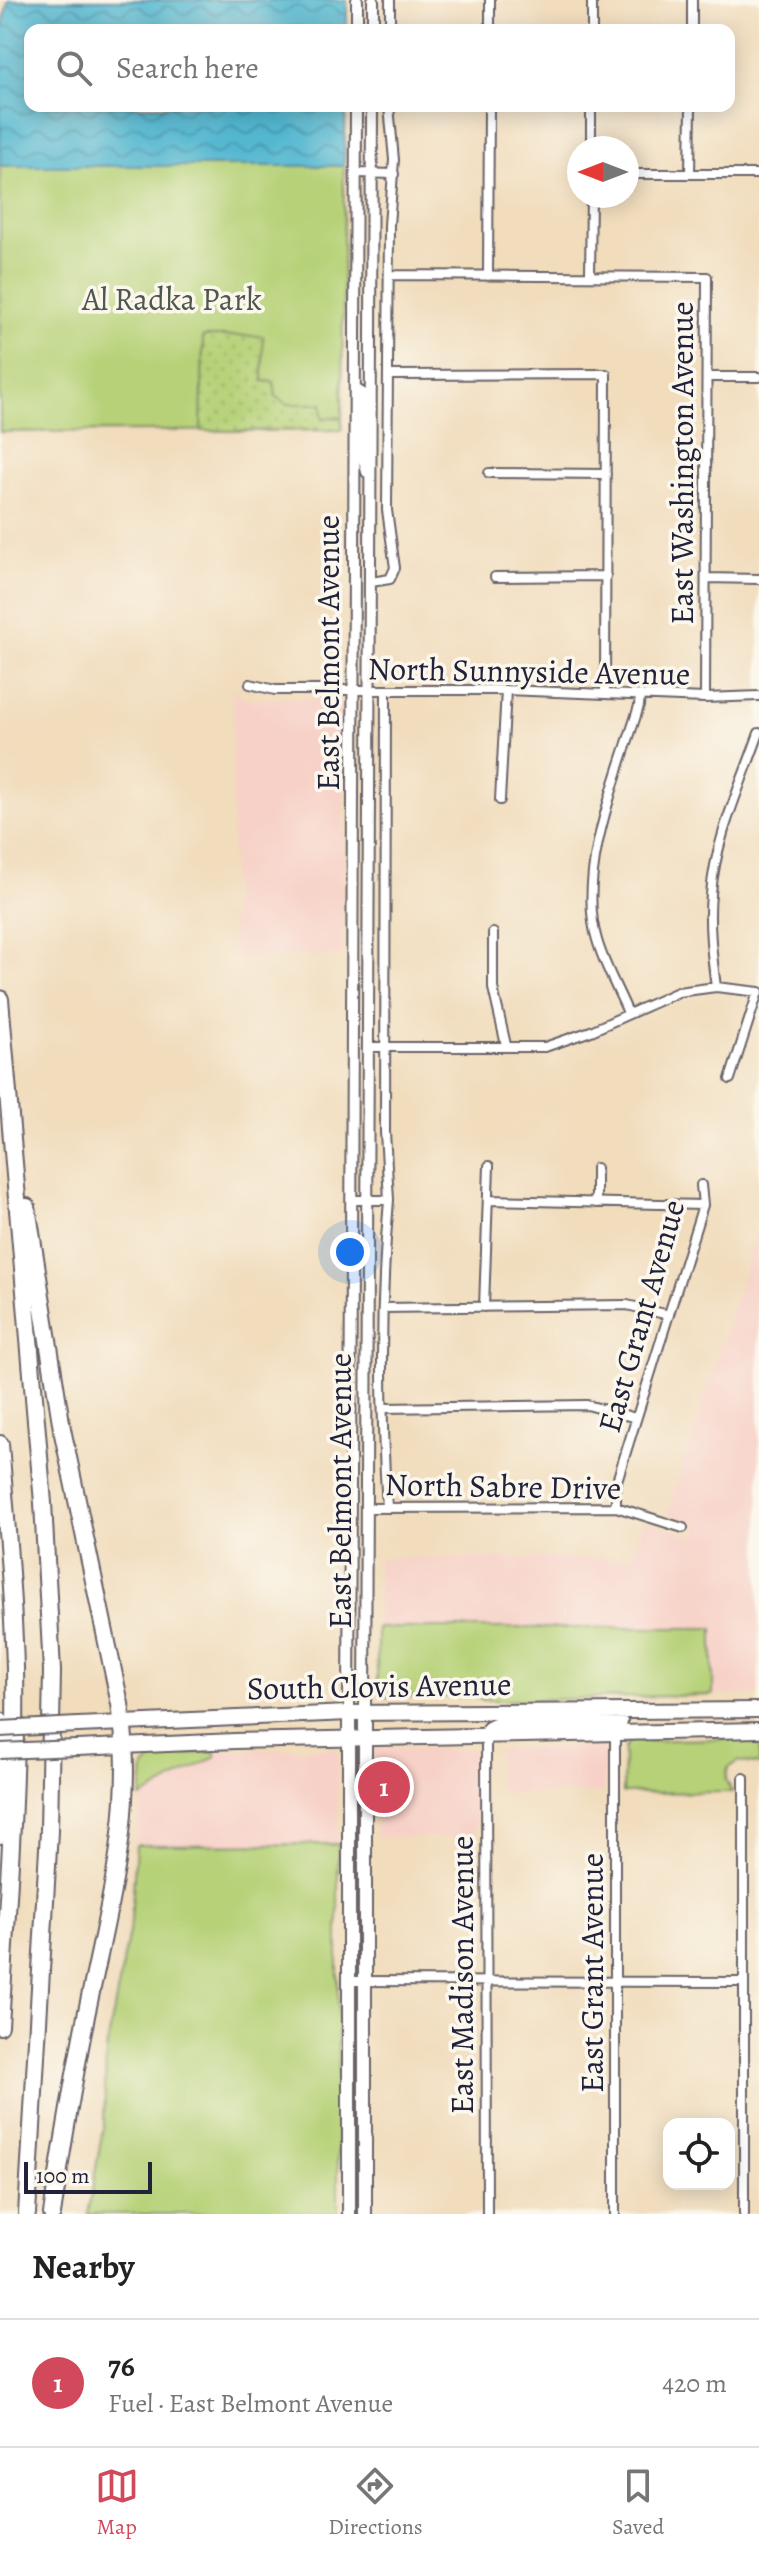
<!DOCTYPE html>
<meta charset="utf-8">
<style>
body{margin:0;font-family:Alegreya,serif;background:#f6f6f6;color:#222}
.controls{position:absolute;right:24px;bottom:24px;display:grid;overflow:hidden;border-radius:16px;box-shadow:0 4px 20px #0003}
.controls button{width:72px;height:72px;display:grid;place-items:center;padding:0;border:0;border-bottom:2px solid #e0e0e0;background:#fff;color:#222;font:40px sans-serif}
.compass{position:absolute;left:567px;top:136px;width:72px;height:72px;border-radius:50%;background:#fff;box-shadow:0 4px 20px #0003;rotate:270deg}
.scale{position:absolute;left:24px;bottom:20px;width:128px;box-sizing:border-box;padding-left:8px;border:4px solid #22223b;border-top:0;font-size:22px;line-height:28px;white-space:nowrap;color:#22223b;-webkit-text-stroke:6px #fbf7ec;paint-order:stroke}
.you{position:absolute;left:350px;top:1252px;width:28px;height:28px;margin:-20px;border:6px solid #fff;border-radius:50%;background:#1a73e8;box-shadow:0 0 0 12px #1a73e833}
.badge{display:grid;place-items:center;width:52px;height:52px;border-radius:50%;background:#d1495b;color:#fff;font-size:26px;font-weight:700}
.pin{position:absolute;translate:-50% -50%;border:4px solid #fff;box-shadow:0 2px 8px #0006}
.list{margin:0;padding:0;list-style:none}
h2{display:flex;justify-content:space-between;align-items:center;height:104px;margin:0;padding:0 32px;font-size:34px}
h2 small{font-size:26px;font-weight:400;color:#767676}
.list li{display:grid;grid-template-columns:52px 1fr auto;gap:24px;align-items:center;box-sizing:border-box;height:128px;padding:0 32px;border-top:2px solid #e0e0e0}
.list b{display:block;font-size:30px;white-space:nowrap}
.list p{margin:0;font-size:26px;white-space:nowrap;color:#767676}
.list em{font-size:26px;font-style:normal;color:#767676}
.icon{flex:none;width:44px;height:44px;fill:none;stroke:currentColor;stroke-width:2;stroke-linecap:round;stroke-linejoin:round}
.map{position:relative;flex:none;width:759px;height:2214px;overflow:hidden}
.search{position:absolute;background:#fff;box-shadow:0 4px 20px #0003;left:24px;right:24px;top:24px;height:88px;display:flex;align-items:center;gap:20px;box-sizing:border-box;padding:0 28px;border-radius:16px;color:#767676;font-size:30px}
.sheet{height:232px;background:#fff}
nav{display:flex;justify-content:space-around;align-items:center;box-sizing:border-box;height:112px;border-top:2px solid #e0e0e0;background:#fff;font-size:22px;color:#767676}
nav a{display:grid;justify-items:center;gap:4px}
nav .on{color:#d1495b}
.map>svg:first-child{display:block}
.built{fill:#f7d1c7}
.green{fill:#b6d177;stroke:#6c7a59;stroke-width:2}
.garden{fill:url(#garden-dots);stroke:#6c7a59;stroke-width:2}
.water{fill:url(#water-waves);stroke:#3a6c86;stroke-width:2}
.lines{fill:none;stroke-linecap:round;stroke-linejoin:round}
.minor-casing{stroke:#6a6368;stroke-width:12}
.tertiary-casing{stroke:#6a6368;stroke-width:14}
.secondary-casing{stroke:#6a6368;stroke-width:16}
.primary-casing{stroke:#6a6368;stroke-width:18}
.motorway-casing{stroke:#6a6368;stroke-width:20}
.minor{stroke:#fff;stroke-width:8}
.tertiary{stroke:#fff;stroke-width:10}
.secondary{stroke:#fff;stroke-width:12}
.primary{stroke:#fff;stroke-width:14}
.motorway{stroke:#fff;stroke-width:16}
.primary-bridge-casing{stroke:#6a6368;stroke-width:18;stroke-linecap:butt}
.primary-bridge{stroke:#fff;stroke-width:14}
.labels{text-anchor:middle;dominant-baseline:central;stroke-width:7;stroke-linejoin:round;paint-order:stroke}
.park-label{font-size:32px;fill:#4e574d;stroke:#fbf7ec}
.street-label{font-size:32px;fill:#22223b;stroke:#fbf7ec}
</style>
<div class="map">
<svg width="759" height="2214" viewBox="0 0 759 2214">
<defs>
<pattern id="garden-dots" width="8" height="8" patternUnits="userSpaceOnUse" patternTransform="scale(2)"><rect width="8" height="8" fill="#b6d177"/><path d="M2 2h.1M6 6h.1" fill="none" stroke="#9cb368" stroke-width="1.8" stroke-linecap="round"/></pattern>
<pattern id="water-waves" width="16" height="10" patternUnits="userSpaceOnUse" patternTransform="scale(2)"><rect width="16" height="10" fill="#52b7d0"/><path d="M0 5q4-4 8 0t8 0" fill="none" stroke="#4494aa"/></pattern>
</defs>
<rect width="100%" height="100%" fill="#fbf7ec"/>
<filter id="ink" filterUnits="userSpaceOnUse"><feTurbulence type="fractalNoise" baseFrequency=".0125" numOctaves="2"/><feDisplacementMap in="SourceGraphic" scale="16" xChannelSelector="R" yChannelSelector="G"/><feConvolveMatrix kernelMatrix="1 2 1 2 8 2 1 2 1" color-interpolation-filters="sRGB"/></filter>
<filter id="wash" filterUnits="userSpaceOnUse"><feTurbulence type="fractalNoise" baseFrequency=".006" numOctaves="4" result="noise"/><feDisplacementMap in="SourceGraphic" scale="32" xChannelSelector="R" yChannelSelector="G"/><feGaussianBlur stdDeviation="1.8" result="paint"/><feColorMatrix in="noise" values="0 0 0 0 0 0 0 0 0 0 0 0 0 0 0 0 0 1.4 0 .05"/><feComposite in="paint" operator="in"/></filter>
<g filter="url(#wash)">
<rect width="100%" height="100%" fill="#f1dcbc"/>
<path class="built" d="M233 686 240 697 246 699 336 698 345 706 343 956 232 957Z
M759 1223V1694L713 1695 712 1628H377L378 1558H631L643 1520 697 1537 700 1526 667 1515Z
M335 1748 338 1752V1844L136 1845 141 1798 216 1756V1751Z
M374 1748 475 1749V1837H376Z
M604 1748V1793H498V1749Z"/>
<path class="green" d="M0 166H344L342 430 0 432Z
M377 1628H713V1695L520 1700H482L472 1696 383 1697 377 1691Z
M759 1738V1765L738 1761 728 1768 726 1780 732 1792 623 1793 624 1749 629 1741Z
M216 1751V1756L141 1798 144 1767 153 1758Z
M338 1844V2214H88L104 2122 106 2051 131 1921 136 1845Z"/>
<path class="garden" d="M203 336H263V381L274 382 276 397 287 404H322V418L342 417V430L201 431Z"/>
<path class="water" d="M8 0H347V30H30V106H346L344 166H0V39Z"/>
</g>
<g filter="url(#ink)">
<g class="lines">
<defs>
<path id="minor" d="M390 30V0
M490 30V0
M592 30V0
M692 30V0
M591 148V106
M356 173 394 174
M627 174H759
M690 174 691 106
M389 275 707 277 705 698
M590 275 591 196
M488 276 489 106
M388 375 606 374 605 694
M707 377H759
M489 473 606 474
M495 577 606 576
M706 578 759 579
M371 582 390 579 395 568 387 510 389 225 394 160 389 106
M250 684 275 690H506L705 698 759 696
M500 800 506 690
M493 933V988L506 1045
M716 987C712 956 708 925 711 894 715 839 741 785 759 733
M628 1013C618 989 604 965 597 940 576 872 619 772 639 706L640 695
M368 1047H545L591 1031 678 992 716 987 759 992
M730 1079 758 992
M351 1200H389L385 1132 386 691
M488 1200 703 1205
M596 1203V1168
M484 1307 489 1166
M383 1308 627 1305 669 1315
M383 1408 587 1405 636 1418
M387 1507C380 1405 380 1301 389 1200
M616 1507V1484L703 1205 701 1185
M367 1508 616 1507 683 1528
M486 1736 487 2214
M744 1778V2214
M349 1981 744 1982
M615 2214V1732"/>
<path id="tertiary" d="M357 30V0
M373 30V0
M355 389 363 394V455L367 472
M349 1713 356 106
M365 1713 372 106"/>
<path id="secondary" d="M349 1713V2214
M365 1713V2214"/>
<path id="primary" d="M78 1725 349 1713 759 1710
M562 1728 584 1723 620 1722
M486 1736 489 1729C509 1717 544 1726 568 1719
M77 1748 235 1741 759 1730"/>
<path id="motorway" d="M0 999 43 1503 52 1671 49 1831 27 2214
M27 1207 62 1429 120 1704C137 1809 107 1914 86 2016 73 2082 62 2148 52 2214
M0 1444C6 1519 13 1593 15 1668 17 1788 7 1907 0 2026
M0 1721 1 1835"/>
</defs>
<use href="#minor" class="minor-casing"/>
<use href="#tertiary" class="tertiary-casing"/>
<use href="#secondary" class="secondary-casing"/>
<use href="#primary" class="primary-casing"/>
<use href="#motorway" class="motorway-casing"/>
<use href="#minor" class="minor"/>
<use href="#tertiary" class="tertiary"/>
<use href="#secondary" class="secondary"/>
<use href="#primary" class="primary"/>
<use href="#motorway" class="motorway"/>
<defs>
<path id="primary-bridge" d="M0 1729 78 1725
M0 1751 77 1748"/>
</defs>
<use href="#primary-bridge" class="primary-bridge-casing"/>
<use href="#primary-bridge" class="primary-bridge"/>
</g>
</g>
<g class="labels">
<g class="park-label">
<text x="172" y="299">Al Radka Park</text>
</g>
<g class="street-label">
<text transform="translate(682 463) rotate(-90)">East Washington Avenue</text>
<text transform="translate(328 653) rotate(-90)">East Belmont Avenue</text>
<text transform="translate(529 671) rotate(1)">North Sunnyside Avenue</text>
<text transform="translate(641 1316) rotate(-74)">East Grant Avenue</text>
<text transform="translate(503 1486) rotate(1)">North Sabre Drive</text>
<text transform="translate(340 1491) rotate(-90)">East Belmont Avenue</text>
<text transform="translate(379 1686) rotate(-1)">South Clovis Avenue</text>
<text transform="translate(592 1973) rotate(-90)">East Grant Avenue</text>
<text transform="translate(462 1975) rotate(-90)">East Madison Avenue</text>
</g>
</g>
</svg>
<div class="controls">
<button><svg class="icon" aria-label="locate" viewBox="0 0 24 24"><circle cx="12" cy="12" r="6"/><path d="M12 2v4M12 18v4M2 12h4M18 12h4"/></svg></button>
</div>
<svg class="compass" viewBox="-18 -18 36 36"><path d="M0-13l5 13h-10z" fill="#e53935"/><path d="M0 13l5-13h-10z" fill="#767676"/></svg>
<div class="scale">100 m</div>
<div class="you"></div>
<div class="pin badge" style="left:384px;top:1787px">1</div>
<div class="search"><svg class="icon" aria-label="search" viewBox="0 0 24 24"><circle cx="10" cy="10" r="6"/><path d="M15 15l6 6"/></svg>Search here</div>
</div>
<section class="sheet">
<h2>Nearby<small></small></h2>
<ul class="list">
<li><span class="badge">1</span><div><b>76</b><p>Fuel · East Belmont Avenue</p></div><em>420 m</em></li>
</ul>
</section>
<nav>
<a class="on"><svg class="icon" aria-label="map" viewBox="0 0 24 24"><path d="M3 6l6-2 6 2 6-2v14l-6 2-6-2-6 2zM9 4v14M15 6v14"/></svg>Map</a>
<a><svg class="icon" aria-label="directions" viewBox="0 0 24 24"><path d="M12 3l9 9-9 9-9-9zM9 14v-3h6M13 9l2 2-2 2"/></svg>Directions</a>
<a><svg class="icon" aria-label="saved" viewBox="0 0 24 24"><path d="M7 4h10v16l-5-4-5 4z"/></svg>Saved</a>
</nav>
